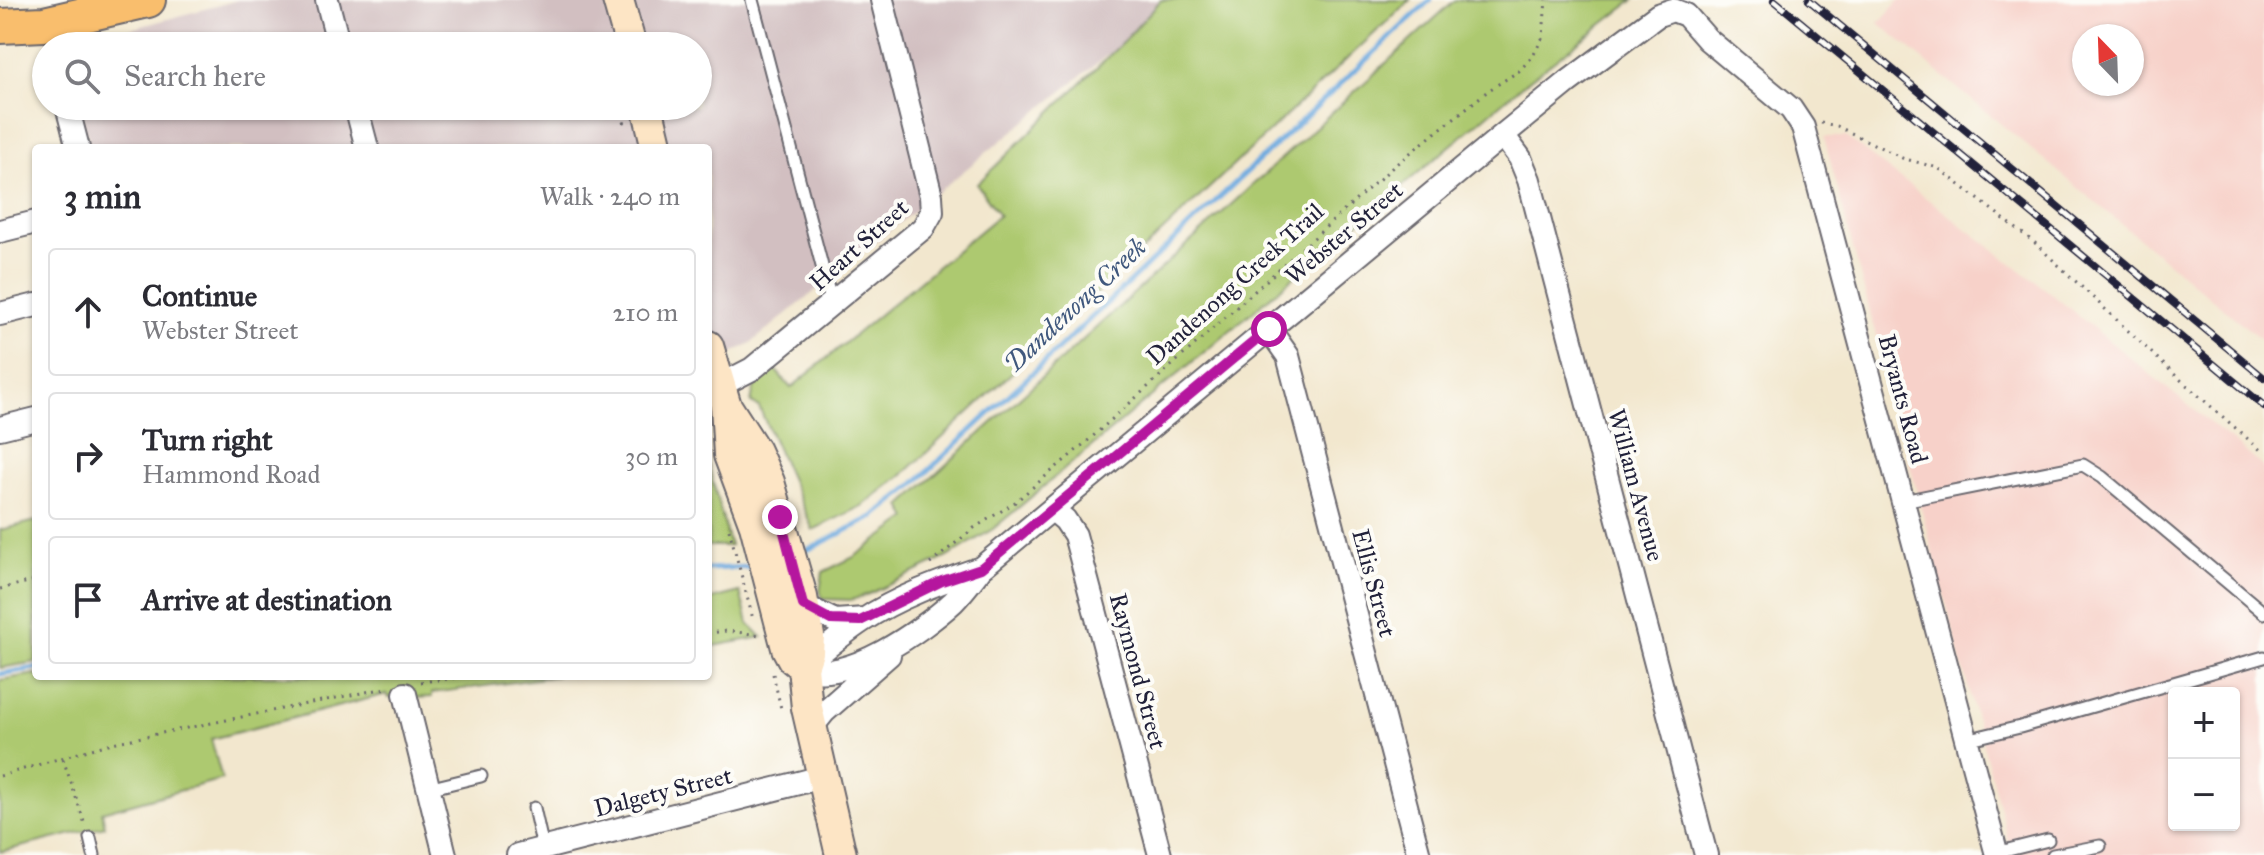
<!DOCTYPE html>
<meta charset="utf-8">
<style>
body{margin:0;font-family:"IM FELL Great Primer",serif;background:#f2f2f3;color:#2b2b33}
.controls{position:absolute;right:24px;bottom:24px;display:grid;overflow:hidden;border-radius:8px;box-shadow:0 2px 6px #0004}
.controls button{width:72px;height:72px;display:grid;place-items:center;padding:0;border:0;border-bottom:2px solid #e1e1e2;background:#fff;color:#2b2b33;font:40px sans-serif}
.compass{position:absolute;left:2072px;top:24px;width:72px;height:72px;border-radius:50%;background:#fff;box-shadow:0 2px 6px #0004;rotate:337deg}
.stop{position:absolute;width:24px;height:24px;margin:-18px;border:6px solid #b5179e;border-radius:50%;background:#fff}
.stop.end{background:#b5179e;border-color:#fff;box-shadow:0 2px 8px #0008}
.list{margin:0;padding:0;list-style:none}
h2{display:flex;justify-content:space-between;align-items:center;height:104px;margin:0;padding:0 32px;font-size:34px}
h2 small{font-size:26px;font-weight:400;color:#7c7c81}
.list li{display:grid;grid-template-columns:52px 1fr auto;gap:24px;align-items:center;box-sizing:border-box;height:128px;margin:0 16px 16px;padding:0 16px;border:2px solid #e1e1e2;border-radius:8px}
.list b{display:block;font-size:30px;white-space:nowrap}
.list p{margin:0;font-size:26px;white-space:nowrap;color:#7c7c81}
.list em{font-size:26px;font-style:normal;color:#7c7c81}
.icon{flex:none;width:44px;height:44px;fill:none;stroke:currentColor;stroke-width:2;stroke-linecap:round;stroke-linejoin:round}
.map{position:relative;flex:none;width:2264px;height:855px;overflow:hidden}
.search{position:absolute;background:#fff;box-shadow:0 2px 6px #0004;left:32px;top:32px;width:680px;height:88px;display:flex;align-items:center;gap:20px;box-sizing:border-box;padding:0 28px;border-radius:44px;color:#7c7c81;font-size:30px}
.panel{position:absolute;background:#fff;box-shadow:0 2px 6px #0004;left:32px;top:144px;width:680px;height:536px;border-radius:8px}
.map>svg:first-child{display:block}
.built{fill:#f7d1c9;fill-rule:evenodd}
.industrial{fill:#d2bfc1}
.green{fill:#adc96f;stroke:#687655;stroke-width:2}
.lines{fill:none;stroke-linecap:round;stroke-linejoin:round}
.stream{stroke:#6eaadf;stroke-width:5}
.service-casing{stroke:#6b676e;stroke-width:15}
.minor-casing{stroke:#6b676e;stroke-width:26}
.secondary-casing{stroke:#6b676e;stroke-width:34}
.primary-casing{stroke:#6b676e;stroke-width:38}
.path{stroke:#6b676e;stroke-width:3;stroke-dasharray:2 6;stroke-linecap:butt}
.service{stroke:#fff;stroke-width:11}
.minor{stroke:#fff;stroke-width:22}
.secondary{stroke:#fde5c5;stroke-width:30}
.primary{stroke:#f9be6d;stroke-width:34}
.rail-casing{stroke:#22223b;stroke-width:8}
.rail{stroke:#fdfcf7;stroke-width:5;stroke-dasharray:15;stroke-linecap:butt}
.route{stroke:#b5179e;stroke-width:10}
.labels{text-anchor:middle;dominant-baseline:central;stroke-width:8;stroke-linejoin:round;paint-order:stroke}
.street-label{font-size:24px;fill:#22223b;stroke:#fdfcf7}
.water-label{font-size:26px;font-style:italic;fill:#40587d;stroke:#fdfcf7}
</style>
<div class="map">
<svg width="2264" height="855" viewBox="0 0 2264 855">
<rect width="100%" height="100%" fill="#fdfcf7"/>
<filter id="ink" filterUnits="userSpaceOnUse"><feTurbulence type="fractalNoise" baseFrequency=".0125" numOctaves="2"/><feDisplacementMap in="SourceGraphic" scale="16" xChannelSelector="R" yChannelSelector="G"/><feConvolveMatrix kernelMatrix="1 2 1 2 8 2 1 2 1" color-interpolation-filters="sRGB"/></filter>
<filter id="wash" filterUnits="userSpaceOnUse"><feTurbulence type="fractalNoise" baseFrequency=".006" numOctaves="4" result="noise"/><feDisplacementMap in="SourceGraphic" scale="32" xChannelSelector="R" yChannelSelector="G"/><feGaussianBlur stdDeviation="1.8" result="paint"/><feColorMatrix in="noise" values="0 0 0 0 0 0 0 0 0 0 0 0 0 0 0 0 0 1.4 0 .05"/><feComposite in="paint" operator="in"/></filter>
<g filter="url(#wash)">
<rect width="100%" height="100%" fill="#f2e7ce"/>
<path class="built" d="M1899 0H2264V342L1879 23ZM2084 36H2132V84H2084Z
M1824 137H1846L2048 291 2264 467V855H2012ZM2174 693H2234V825H2174Z"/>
<path class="industrial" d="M238 0H1161L1123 42 751 343 708 366V148H91L80 106H698V46H68Z"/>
<path class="green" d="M1161 0H1410L908 470 862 506 813 530 759 407 751 403 755 384 772 366 791 388 999 215 977 184 1123 42Z
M1455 0H1634L1530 79 993 529 947 557 871 593 852 600 823 599 820 591 823 572 854 557 908 518 901 506Z
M708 464 730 546H708Z
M36 521V662L0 668V530Z
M740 592 748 623 762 637 708 647V600Z
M36 674V676H557L432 693V697L411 698 409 693 389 698 387 694 211 739 222 779 102 812 105 826 0 852V680Z"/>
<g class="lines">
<path class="stream" d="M799 554 873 517 912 486 1430 0
M708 569 755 567
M0 674 36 668"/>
</g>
</g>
<g filter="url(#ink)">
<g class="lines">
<defs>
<path id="service" d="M752 0 832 304
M1903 501 2083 465 2102 477 2264 613
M1966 740 2020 727 2264 657
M428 789 481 776
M534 808 543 848
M90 838 94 855
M1996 853 2048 840
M2053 855 2100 846"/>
<path id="minor" d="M327 0 339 46
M67 106 78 148
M356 106 367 148
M1503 135 1520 158 1529 180 1706 855
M0 231 36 222
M0 314 36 305
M1269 329 1288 356 1419 855
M719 386 752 369 923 228 932 212 931 196 882 0
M0 428 36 419
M1052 509 1065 520 1075 535 1160 855
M803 605 835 621 865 619
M803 667C842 688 925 628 953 602 963 592 972 580 981 568L1503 135 1568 82 1658 15 1673 10 1686 15 1707 39 1791 109 1803 127 1997 855
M803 667C822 651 841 635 862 621 898 597 940 582 981 568
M405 694 445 855
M811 728 824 712 889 655
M518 855 822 777"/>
<path id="secondary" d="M618 0 631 46
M647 106 657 148
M708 346 726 406 755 451 769 482 802 597 809 636 808 652 803 667 807 708 841 855
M726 406 729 455 755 525 787 648 793 659 803 667"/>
<path id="primary" d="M0 26 44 24 148 0"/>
</defs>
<use href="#service" class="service-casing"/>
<use href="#minor" class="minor-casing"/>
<use href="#secondary" class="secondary-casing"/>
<use href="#primary" class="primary-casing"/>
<path class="path" d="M620 106 626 129
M1821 123 1837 126 1902 158 1938 168 2035 243 2174 374 2264 453
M729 529 753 619
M930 564 974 528 1014 503 1091 438 1395 165 1489 90 1519 71 1533 56 1543 37 1546 0
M0 589 36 580
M708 633 727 631 760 635
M773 674 782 713
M421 682 474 676
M63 759 85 824
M0 776 112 743 386 688"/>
<use href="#service" class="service"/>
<use href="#minor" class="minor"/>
<use href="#secondary" class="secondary"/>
<use href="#primary" class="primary"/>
<defs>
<path id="rail" d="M1774 0 2264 406
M1809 0 2264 378"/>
</defs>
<use href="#rail" class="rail-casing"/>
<use href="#rail" class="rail"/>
</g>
</g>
<g class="lines" filter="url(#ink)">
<path class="route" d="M780 517 803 605 831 620 860 621 942 581 981 568 1269 329"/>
</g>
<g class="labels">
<g class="street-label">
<text transform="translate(1344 233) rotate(-40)">Webster Street</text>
<text transform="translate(859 245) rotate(-42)">Heart Street</text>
<text transform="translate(1235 284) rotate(-42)">Dandenong Creek Trail</text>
<text transform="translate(1903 399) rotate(75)">Bryants Road</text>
<text transform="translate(1636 485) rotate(75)">William Avenue</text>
<text transform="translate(1374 583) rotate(75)">Ellis Street</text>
<text transform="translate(1138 671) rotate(75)">Raymond Street</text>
<text transform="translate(663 792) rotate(-14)">Dalgety Street</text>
</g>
<g class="water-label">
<text transform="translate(1075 305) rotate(-43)">Dandenong Creek</text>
</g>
</g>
</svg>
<div class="controls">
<button>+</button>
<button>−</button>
</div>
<svg class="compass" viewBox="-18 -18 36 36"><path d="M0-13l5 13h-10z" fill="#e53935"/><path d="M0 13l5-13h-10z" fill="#7c7c81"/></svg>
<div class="stop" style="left:1269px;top:329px"></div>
<div class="stop end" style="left:780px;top:517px"></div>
<div class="search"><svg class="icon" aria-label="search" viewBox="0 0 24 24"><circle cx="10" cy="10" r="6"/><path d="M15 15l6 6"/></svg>Search here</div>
<section class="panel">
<h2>3 min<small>Walk · 240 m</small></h2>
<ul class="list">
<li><svg class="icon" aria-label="ahead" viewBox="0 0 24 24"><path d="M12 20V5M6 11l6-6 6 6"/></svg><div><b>Continue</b><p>Webster Street</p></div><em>210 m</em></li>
<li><svg class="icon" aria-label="right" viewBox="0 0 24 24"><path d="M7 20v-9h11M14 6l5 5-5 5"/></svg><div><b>Turn right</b><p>Hammond Road</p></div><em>30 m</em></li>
<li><svg class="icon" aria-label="arrive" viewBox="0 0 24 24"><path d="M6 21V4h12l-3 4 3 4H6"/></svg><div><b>Arrive at destination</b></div></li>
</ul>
</section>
</div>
